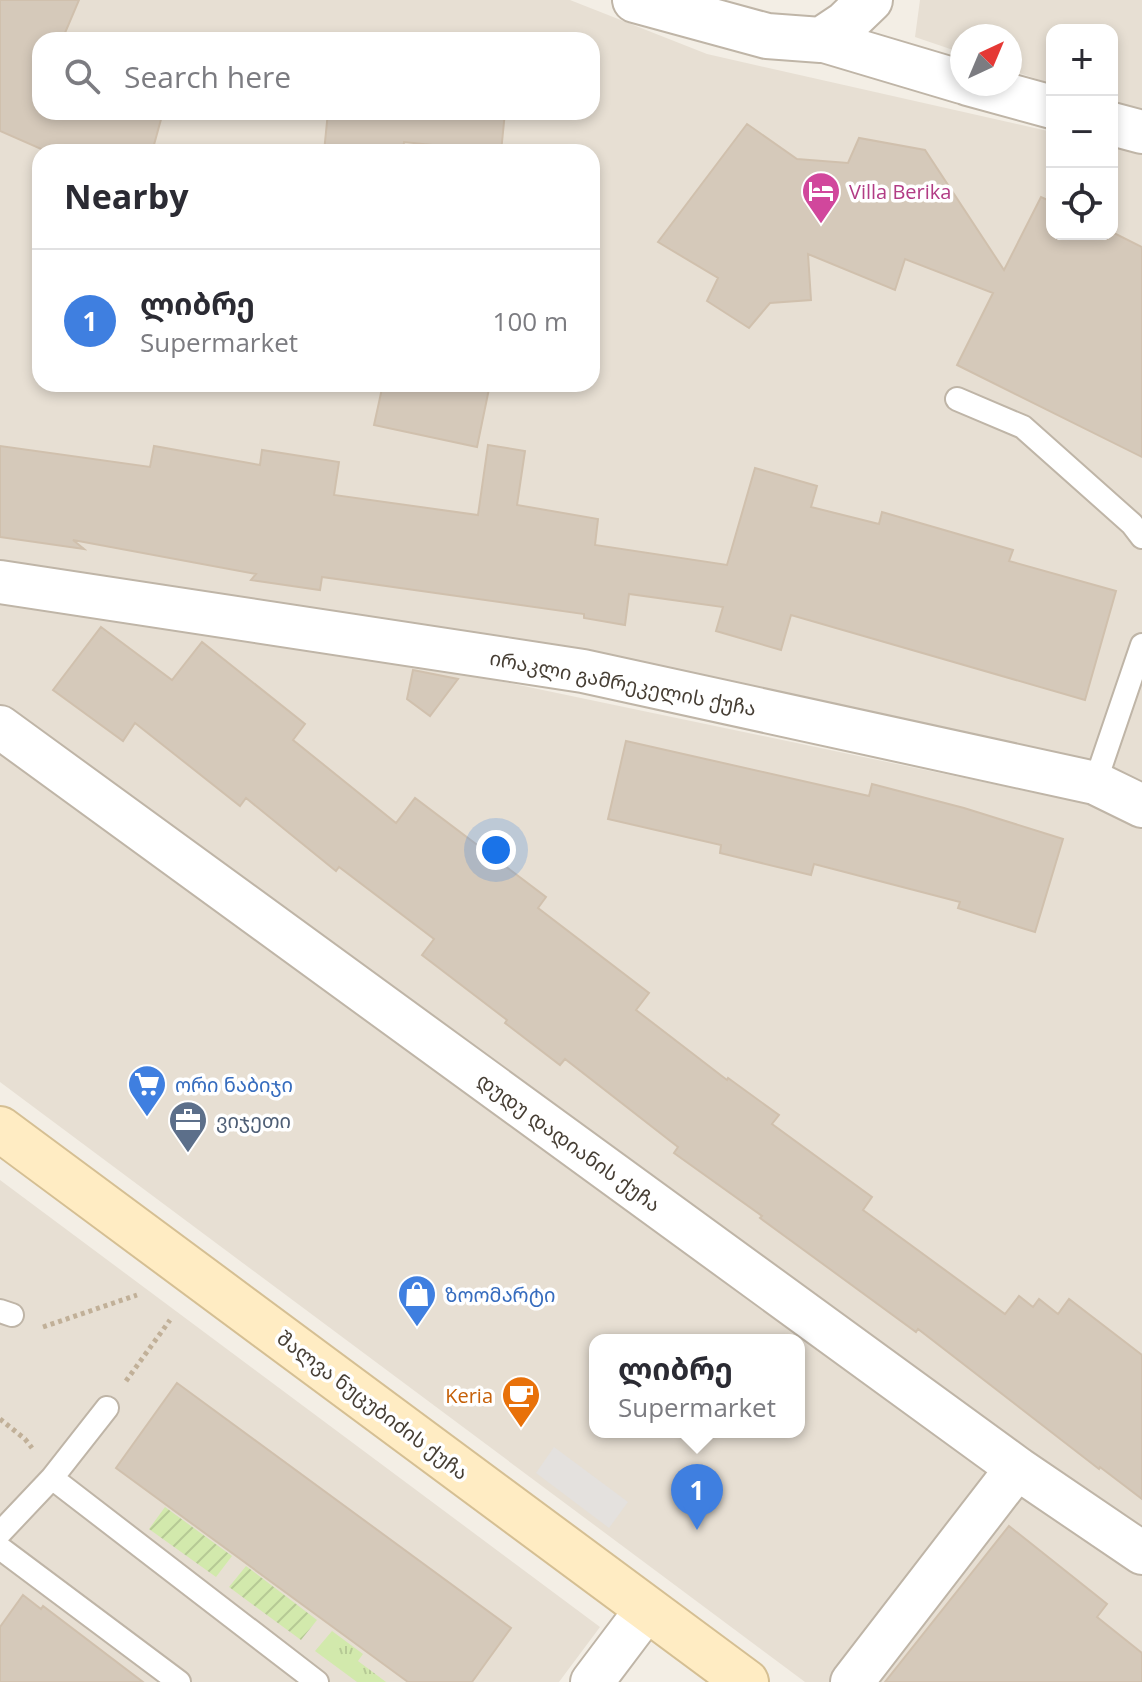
<!DOCTYPE html>
<meta charset="utf-8">
<style>
body{margin:0;font-family:"Open Sans","Noto Sans Georgian",sans-serif;background:#f2f2f3;color:#2b2b33}
.controls{position:absolute;right:24px;top:24px;display:grid;overflow:hidden;border-radius:16px;box-shadow:0 4px 12px #0003}
.controls button{width:72px;height:72px;display:grid;place-items:center;padding:0;border:0;border-bottom:2px solid #e1e1e2;background:#fff;color:#2b2b33;font:40px sans-serif}
.compass{position:absolute;left:950px;top:24px;width:72px;height:72px;border-radius:50%;background:#fff;box-shadow:0 4px 12px #0003;rotate:44deg}
.you{position:absolute;left:496px;top:850px;width:28px;height:28px;margin:-20px;border:6px solid #fff;border-radius:50%;background:#1a73e8;box-shadow:0 0 0 12px #1a73e833}
.badge{display:grid;place-items:center;width:52px;height:52px;border-radius:50%;background:#7c3aed;color:#fff;font-size:26px;font-weight:700}
.pin{position:absolute;translate:-50% -66px;filter:drop-shadow(0 2px 4px #0008)}
.pin::after{content:'';position:absolute;top:42px;width:28px;height:24px;background:inherit;clip-path:polygon(0 0,100% 0,50% 100%)}
.popup{position:absolute;left:589px;top:1334px;width:216px;height:104px;box-sizing:border-box;display:grid;place-content:center;border-radius:16px;background:#fff;filter:drop-shadow(0 2px 6px #0005);font-size:26px;white-space:nowrap;color:#7c7c81}
.popup b{font-size:30px;color:#2b2b33}
.popup::after{content:'';position:absolute;left:50%;top:100%;margin-left:-16px;border:16px solid transparent;border-top-color:#fff}
.list{margin:0;padding:0;list-style:none}
h2{display:flex;justify-content:space-between;align-items:center;height:104px;margin:0;padding:0 32px;font-size:34px}
h2 small{font-size:26px;font-weight:400;color:#7c7c81}
.list li{display:grid;grid-template-columns:52px 1fr auto;gap:24px;align-items:center;box-sizing:border-box;height:144px;padding:0 32px;border-top:2px solid #e1e1e2}
.list b{display:block;font-size:30px;white-space:nowrap}
.list p{margin:0;font-size:26px;white-space:nowrap;color:#7c7c81}
.list em{font-size:26px;font-style:normal;color:#7c7c81}
.icon{flex:none;width:44px;height:44px;fill:none;stroke:currentColor;stroke-width:2;stroke-linecap:round;stroke-linejoin:round}
.map{position:relative;flex:none;width:1142px;height:1682px;overflow:hidden}
.search{position:absolute;background:#fff;box-shadow:0 4px 12px #0003;left:32px;top:32px;width:568px;height:88px;display:flex;align-items:center;gap:20px;box-sizing:border-box;padding:0 28px;border-radius:24px;color:#7c7c81;font-size:30px}
.panel{position:absolute;background:#fff;box-shadow:0 4px 12px #0003;left:32px;top:144px;width:568px;height:248px;border-radius:24px}
.map>svg:first-child{display:block}
.residential{fill:#e7dfd3;fill-rule:evenodd}
.grass{fill:url(#grass-tufts)}
.garden{fill:url(#garden-furrows)}
.parking{fill:#e4e1de}
.building{fill:#d5c9ba;stroke:#d0c0ad;stroke-width:2}
.lines{fill:none;stroke-linecap:round;stroke-linejoin:round}
.service-casing{stroke:#bfb5a7;stroke-width:26}
.minor-casing{stroke:#bfb5a7;stroke-width:46}
.tertiary-casing{stroke:#bfb5a7;stroke-width:48}
.secondary-casing{stroke:#d5bf93;stroke-width:48}
.path{stroke:#c1b098;stroke-width:5;stroke-dasharray:4 4;stroke-linecap:butt}
.service{stroke:#fff;stroke-width:22}
.minor{stroke:#fff;stroke-width:42}
.tertiary{stroke:#fff;stroke-width:44}
.secondary{stroke:#ffecc3;stroke-width:44}
.labels{text-anchor:middle;dominant-baseline:central;stroke-width:7;stroke-linejoin:round;paint-order:stroke}
.hotel-label{font-size:20px;fill:#b23c85;stroke:#fff;text-anchor:start}
.street-label{font-size:20px;fill:#463e34;stroke:#fff}
.shop-label{font-size:20px;fill:#366cbe;stroke:#fff;text-anchor:start}
.service-label{font-size:20px;fill:#4e5e75;stroke:#fff;text-anchor:start}
.food-label{font-size:20px;fill:#c56008;stroke:#fff;text-anchor:end}
</style>
<div class="map">
<svg width="1142" height="1682" viewBox="0 0 1142 1682">
<defs>
<pattern id="grass-tufts" width="24" height="20" patternUnits="userSpaceOnUse" patternTransform="scale(2)"><rect width="24" height="20" fill="#d2e9ac"/><path d="M3 7l-1-3M5 7V3M7 7l1-3M15 17l-1-3M17 17v-4M19 17l1-3" fill="none" stroke="#b6c995"/></pattern>
<pattern id="garden-furrows" width="10" height="10" patternUnits="userSpaceOnUse" patternTransform="scale(2)"><rect width="10" height="10" fill="#d2e9ac"/><path d="M-1 1l2-2M0 10L10 0M9 11l2-2" fill="none" stroke="#b6c995"/></pattern>
</defs>
<rect width="100%" height="100%" fill="#f3eee5"/>
<path class="residential" d="M0 0H570L707 54 1052 132V234H1112V146L1142 153V787L0 571ZM40 40H592V112H40ZM40 152H592V384H40Z
M920 0H1142V110L1112 105V30H1052V84L1010 70V36H962V53L915 37Z
M0 596 375 655 1093 805 1142 829V1682H805L0 1082ZM595 1340H799V1432H595Z
M0 1180 600 1627 559 1682H0Z"/>
<path class="grass" d="M332 1631 363 1654 358 1661 386 1682H357L315 1651Z"/>
<path class="garden" d="M165 1507 232 1556 216 1577 149 1529Z
M246 1566 317 1620 301 1640 229 1587Z"/>
<path class="parking" d="M554 1447 628 1502 609 1528 536 1473Z"/>
<path class="building" d="M0 0H79L62 40H40V112H163L152 152H48L0 131Z
M328 112H505L501 152 404 142 403 152H324Z
M747 124 797 159 848 163 859 138 925 150 1004 270 1041 197 1052 202V234L1112 232 1142 247V457L957 365 993 293 905 259 895 290 808 254 811 300 770 303 749 328 707 301 718 278 658 242Z
M383 384H490L477 447 374 425Z
M488 445 525 451 517 505 598 519 595 545 727 565 755 468 817 486 811 507 879 524 882 512 1013 550 1009 561 1116 591 1085 700 791 615 781 650 716 631 723 607 629 594 625 625 584 618V614L322 577 320 590 251 580 256 574 73 540 84 549 0 537V446L150 467 154 446 260 465 262 450 339 462 334 495 478 515Z
M101 627 172 680 202 642 305 724 293 740 396 823 415 798 546 897 538 908 649 993 636 1010 727 1080 728 1078 779 1115 772 1124 872 1197 863 1210 1005 1314 1019 1296 1033 1307 1039 1299 1058 1314 1069 1299 1142 1355V1499L1100 1467 1099 1469 918 1329 916 1332 760 1218 762 1216 674 1153 678 1147 565 1059 560 1065 505 1023 507 1020 422 955 434 939 339 867 336 871 246 798 240 806 135 723 123 741 53 690Z
M413 670 458 679 430 716 407 699Z
M626 741 869 796 872 784 964 808 1063 839 1035 932 958 908 960 902 814 864 811 875 720 853 721 845 608 819Z
M177 1383 511 1628 472 1682H408L116 1468Z
M1009 1526 1107 1604 1097 1617 1142 1653V1682H885Z
M23 1595 41 1609 43 1606 143 1682H0V1627Z"/>
<g class="lines">
<defs>
<path id="service" d="M957 399 1023 427 1132 524 1142 537
M1095 783 1142 645
M0 1311 12 1315
M52 1478 107 1408
M0 1533 52 1478 317 1682
M0 1548 179 1682"/>
<path id="minor" d="M821 40 962 82
M968 84 1052 107
M1112 124 1142 132
M0 582 583 671 1095 783 1142 806
M0 727 1017 1468 1142 1553
M592 1682 647 1609
M852 1682 1017 1468"/>
<path id="tertiary" d="M635 0 767 36 821 40 845 24 870 0"/>
<path id="secondary" d="M0 1129 746 1682"/>
</defs>
<use href="#service" class="service-casing"/>
<use href="#minor" class="minor-casing"/>
<use href="#tertiary" class="tertiary-casing"/>
<use href="#secondary" class="secondary-casing"/>
<path class="path" d="M43 1327 137 1295
M126 1381 170 1320
M0 1419 25 1439 32 1448"/>
<use href="#service" class="service"/>
<use href="#minor" class="minor"/>
<use href="#tertiary" class="tertiary"/>
<use href="#secondary" class="secondary"/>
</g>
<defs>
<symbol id="hotel-pin" viewBox="-11 -11 22 30"><path d="M0 17L-7.5 6A9.5 9.5 0 1 1 7.5 6Z" fill="#d1479c" stroke="#fff"/><path d="M-6-4.5h1.5V1H6V5H4.5V3h-9V5H-6ZM-4 0a1.8 1.8 0 1 1 3.6 0ZM.5 0V-2.5h3Q6-2.5 6 0Z" fill="#fff"/></symbol>
<symbol id="supermarket-pin" viewBox="-11 -11 22 30"><path d="M0 17L-7.5 6A9.5 9.5 0 1 1 7.5 6Z" fill="#3f7fe0" stroke="#fff"/><path d="M-6-5.5h2.5l.6 2H6L4.5 2H-2.5L-4.4-4H-6ZM-1.5 3.2a1.3 1.3 0 1 0 .1 0ZM3 3.2a1.3 1.3 0 1 0 .1 0Z" fill="#fff"/></symbol>
<symbol id="office-pin" viewBox="-11 -11 22 30"><path d="M0 17L-7.5 6A9.5 9.5 0 1 1 7.5 6Z" fill="#5c6f8a" stroke="#fff"/><path d="M-6-3h4V-5.5h4V-3h4V5H-6ZM-1-4.5V-3h2v-1.5ZM-6 0V1H6V0Z" fill="#fff"/></symbol>
<symbol id="shop-pin" viewBox="-11 -11 22 30"><path d="M0 17L-7.5 6A9.5 9.5 0 1 1 7.5 6Z" fill="#3f7fe0" stroke="#fff"/><path d="M-5-2.5h2.3a2.7 3.5 0 0 1 5.4 0H5L5.5 6h-11ZM-1.5-2.5h3a1.5 2.3 0 0 0-3 0Z" fill="#fff"/></symbol>
<symbol id="cafe-pin" viewBox="-11 -11 22 30"><path d="M0 17L-7.5 6A9.5 9.5 0 1 1 7.5 6Z" fill="#e8710a" stroke="#fff"/><path d="M-5.5-4.5H6V0H3Q3 3.5 0 3.5H-2.5Q-5.5 3.5-5.5 0ZM3-3.2v2h1.7v-2ZM-6 4.5H4V6H-6Z" fill="#fff"/></symbol>
</defs>
<g fill-rule="evenodd">
<use href="#hotel-pin" x="799" y="169" width="44" height="60"/>
<use href="#supermarket-pin" x="125" y="1062" width="44" height="60"/>
<use href="#office-pin" x="166" y="1098" width="44" height="60"/>
<use href="#shop-pin" x="395" y="1272" width="44" height="60"/>
<use href="#cafe-pin" x="499" y="1373" width="44" height="60"/>
</g>
<g class="labels">
<g class="hotel-label">
<text x="849" y="191">Villa Berika</text>
</g>
<g class="street-label">
<text transform="translate(623 683) rotate(11)">ირაკლი გამრეკელის ქუჩა</text>
<text transform="translate(569 1142) rotate(36)">დუდუ დადიანის ქუჩა</text>
<text transform="translate(373 1405) rotate(37)">შალვა ნუცუბიძის ქუჩა</text>
</g>
<g class="shop-label">
<text x="175" y="1084">ორი ნაბიჯი</text>
<text x="445" y="1294">ზოომარტი</text>
</g>
<g class="service-label">
<text x="216" y="1120">ვიჯეთი</text>
</g>
<g class="food-label">
<text x="493" y="1395">Keria</text>
</g>
</g>
</svg>
<div class="controls">
<button>+</button>
<button>−</button>
<button><svg class="icon" aria-label="locate" viewBox="0 0 24 24"><circle cx="12" cy="12" r="6"/><path d="M12 2v4M12 18v4M2 12h4M18 12h4"/></svg></button>
</div>
<svg class="compass" viewBox="-18 -18 36 36"><path d="M0-13l5 13h-10z" fill="#e53935"/><path d="M0 13l5-13h-10z" fill="#7c7c81"/></svg>
<div class="you"></div>
<div class="pin badge" style="left:697px;top:1530px;background:#3f7fe0">1</div>
<div class="popup"><b>ლიბრე</b>Supermarket</div>
<div class="search"><svg class="icon" aria-label="search" viewBox="0 0 24 24"><circle cx="10" cy="10" r="6"/><path d="M15 15l6 6"/></svg>Search here</div>
<section class="panel">
<h2>Nearby<small></small></h2>
<ul class="list">
<li><span class="badge" style="background:#3f7fe0">1</span><div><b>ლიბრე</b><p>Supermarket</p></div><em>100 m</em></li>
</ul>
</section>
</div>
